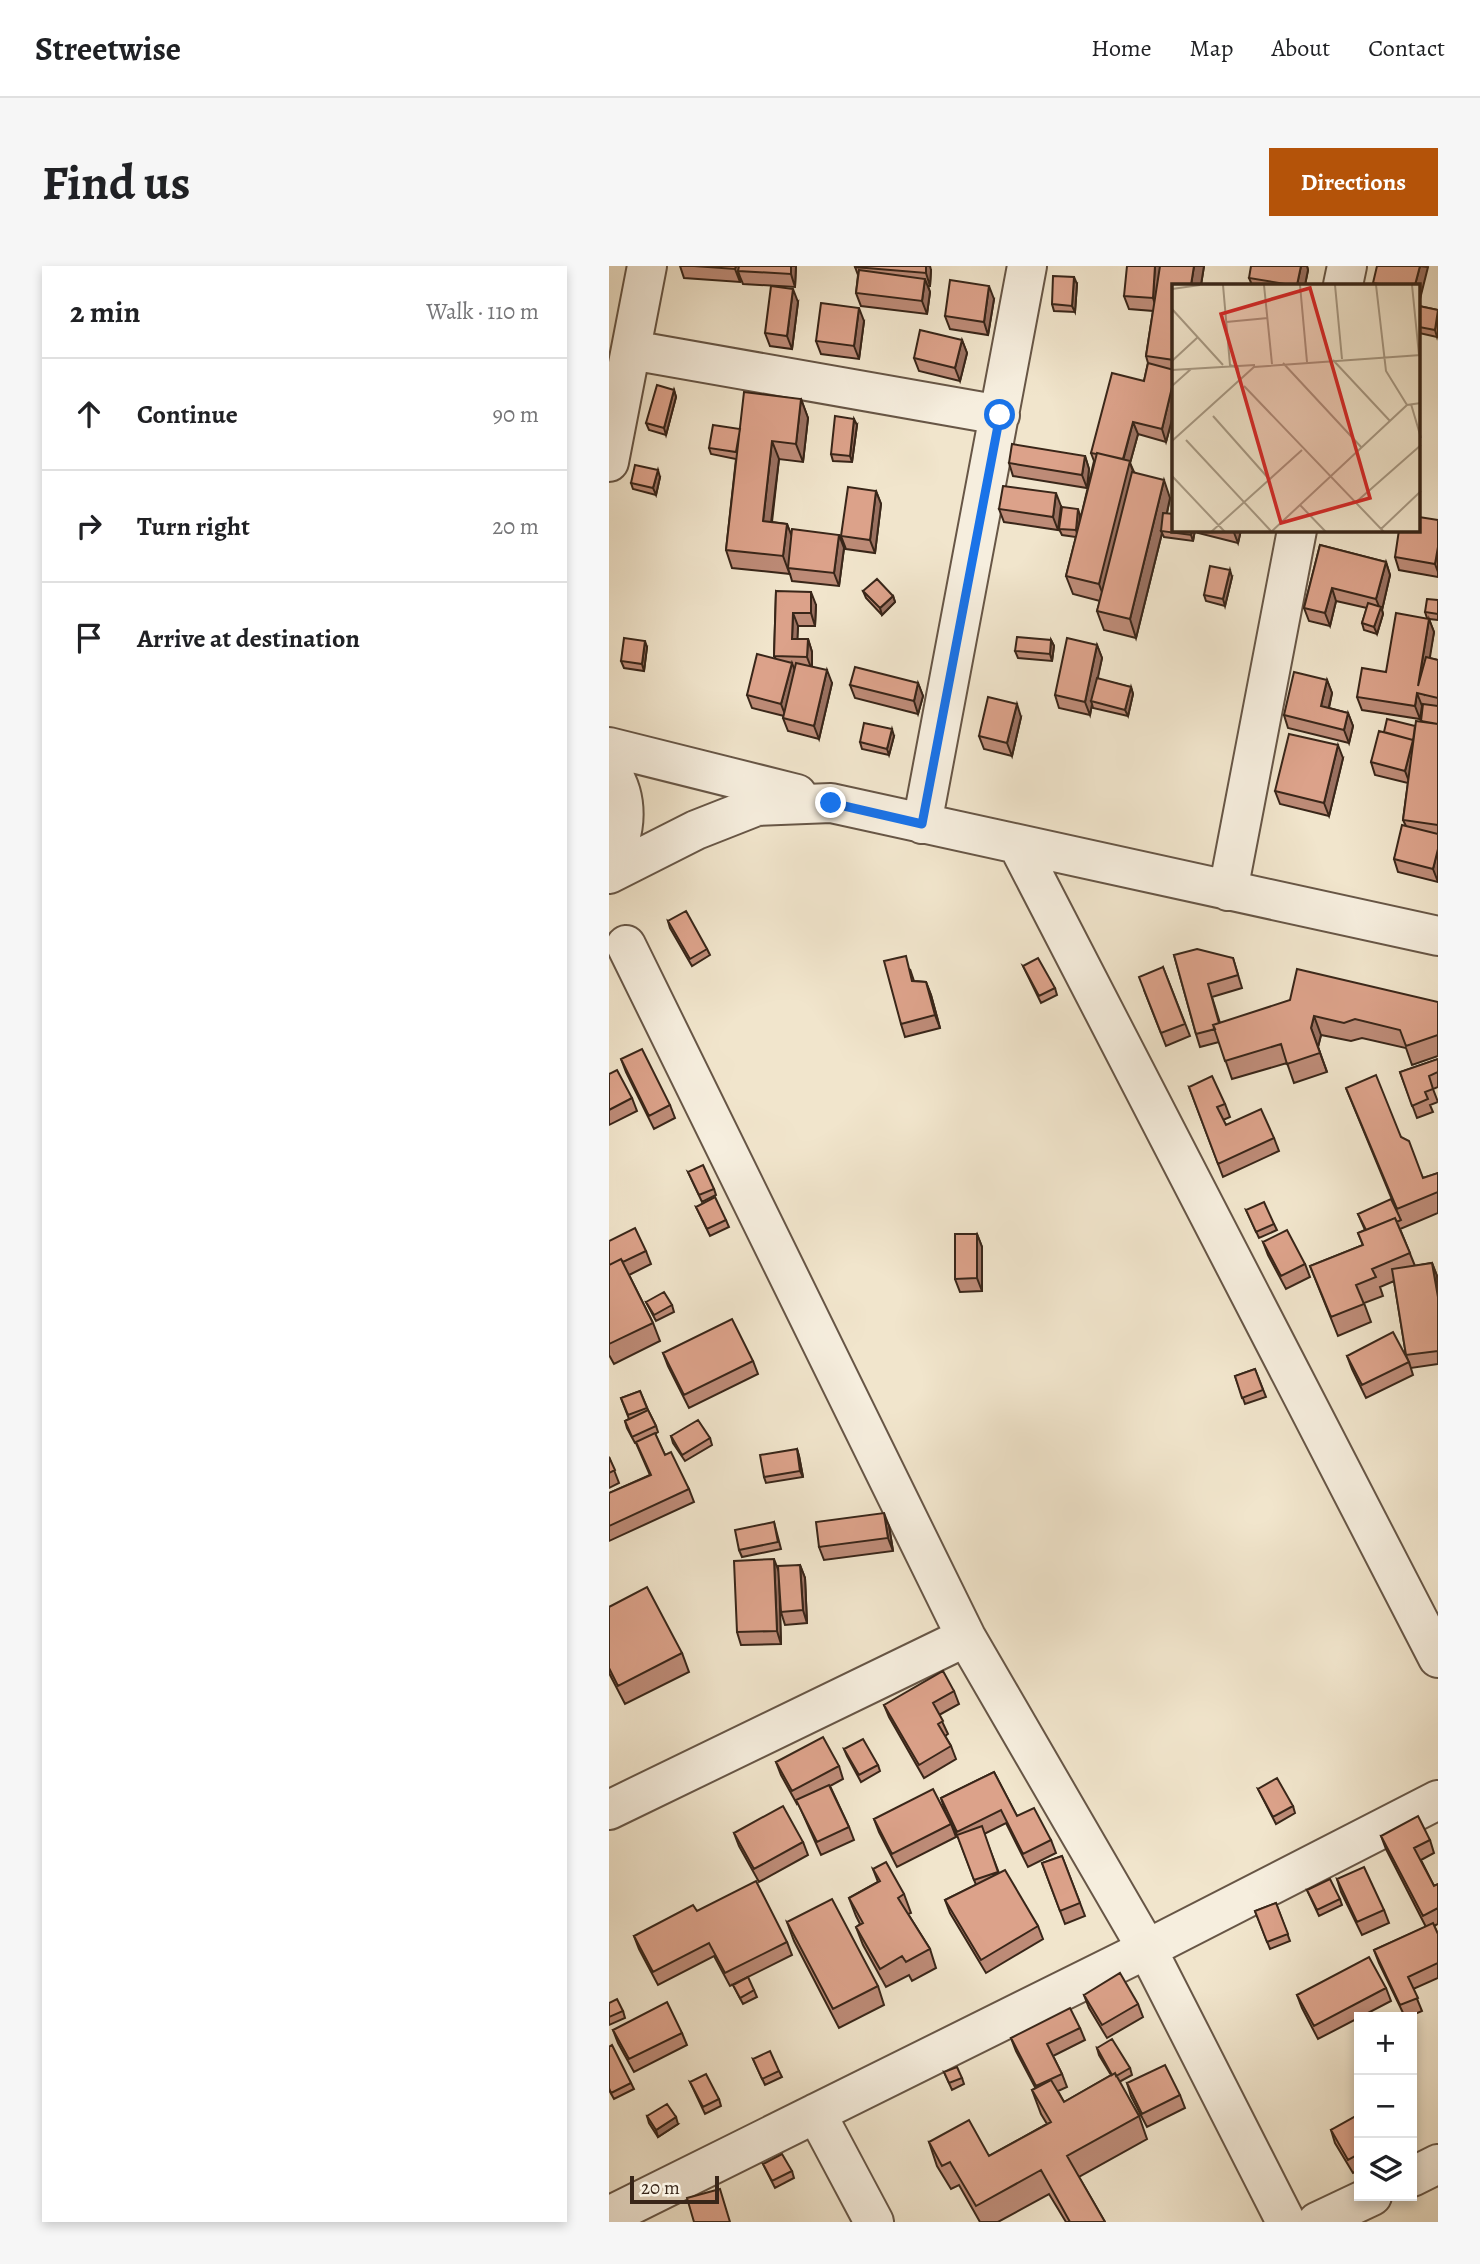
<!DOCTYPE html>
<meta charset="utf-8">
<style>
body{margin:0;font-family:Alegreya,serif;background:#f6f6f6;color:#202124}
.controls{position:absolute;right:21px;bottom:21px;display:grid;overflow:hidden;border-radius:0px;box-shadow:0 4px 10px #0003}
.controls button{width:63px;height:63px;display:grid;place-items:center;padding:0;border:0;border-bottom:2px solid #e0e0e0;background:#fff;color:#202124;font:35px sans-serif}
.scale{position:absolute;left:21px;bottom:18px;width:89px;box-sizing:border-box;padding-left:7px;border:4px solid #392619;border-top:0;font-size:19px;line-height:24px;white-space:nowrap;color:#392619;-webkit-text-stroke:5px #f6eede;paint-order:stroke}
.stop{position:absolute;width:21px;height:21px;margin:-16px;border:5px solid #1a73e8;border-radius:50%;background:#fff}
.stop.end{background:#1a73e8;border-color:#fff;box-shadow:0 2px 7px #0008}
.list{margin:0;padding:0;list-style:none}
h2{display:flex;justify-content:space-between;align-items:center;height:91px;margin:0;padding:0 28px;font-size:30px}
h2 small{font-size:23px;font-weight:400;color:#757577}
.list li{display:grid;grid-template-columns:46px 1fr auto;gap:21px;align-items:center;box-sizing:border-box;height:112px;padding:0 28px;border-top:2px solid #e0e0e0}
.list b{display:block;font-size:26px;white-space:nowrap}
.list em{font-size:23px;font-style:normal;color:#757577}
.icon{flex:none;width:38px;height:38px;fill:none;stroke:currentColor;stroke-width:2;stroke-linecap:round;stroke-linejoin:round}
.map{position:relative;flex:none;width:829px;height:1956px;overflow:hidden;border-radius:0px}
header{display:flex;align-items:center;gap:42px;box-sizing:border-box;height:98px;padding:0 35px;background:#fff;border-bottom:2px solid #e0e0e0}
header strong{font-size:33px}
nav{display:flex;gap:38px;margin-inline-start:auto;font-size:24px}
.intro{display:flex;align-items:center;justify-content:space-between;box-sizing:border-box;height:168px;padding:0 42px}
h1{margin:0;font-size:49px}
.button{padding:18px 32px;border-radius:0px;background:#b45309;color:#fff;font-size:24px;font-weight:700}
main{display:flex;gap:42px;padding:0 42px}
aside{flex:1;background:#fff;border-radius:0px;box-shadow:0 4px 10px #0003}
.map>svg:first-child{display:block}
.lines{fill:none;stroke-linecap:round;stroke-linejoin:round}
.minor-casing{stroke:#675646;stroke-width:42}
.minor{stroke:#f6eede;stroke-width:38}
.wall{fill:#bd8b77;stroke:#392619;stroke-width:2}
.shaded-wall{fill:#9a7161;stroke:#392619;stroke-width:2}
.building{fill:#dca28a;stroke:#392619;stroke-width:2}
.route{stroke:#1a73e8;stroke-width:9}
.inset-road{fill:none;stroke:#a79984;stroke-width:2}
.view{fill:#d62828;fill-opacity:0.15;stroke:#d62828;stroke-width:3.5}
.inset-edge{fill:none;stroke:#392619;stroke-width:3.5}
</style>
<header>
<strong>Streetwise</strong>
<nav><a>Home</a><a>Map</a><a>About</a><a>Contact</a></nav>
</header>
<div class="intro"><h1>Find us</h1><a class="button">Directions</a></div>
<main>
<aside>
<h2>2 min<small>Walk · 110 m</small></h2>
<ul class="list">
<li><svg class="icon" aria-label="ahead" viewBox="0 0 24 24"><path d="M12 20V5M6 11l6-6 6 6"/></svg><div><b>Continue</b></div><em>90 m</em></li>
<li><svg class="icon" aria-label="right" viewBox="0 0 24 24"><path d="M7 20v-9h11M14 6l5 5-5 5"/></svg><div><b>Turn right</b></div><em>20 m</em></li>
<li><svg class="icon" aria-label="arrive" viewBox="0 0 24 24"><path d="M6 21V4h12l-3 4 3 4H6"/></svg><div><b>Arrive at destination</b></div></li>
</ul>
</aside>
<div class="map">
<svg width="829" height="1956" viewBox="0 0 829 1956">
<rect width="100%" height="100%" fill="#f1e5cc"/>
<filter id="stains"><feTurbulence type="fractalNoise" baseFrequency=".00286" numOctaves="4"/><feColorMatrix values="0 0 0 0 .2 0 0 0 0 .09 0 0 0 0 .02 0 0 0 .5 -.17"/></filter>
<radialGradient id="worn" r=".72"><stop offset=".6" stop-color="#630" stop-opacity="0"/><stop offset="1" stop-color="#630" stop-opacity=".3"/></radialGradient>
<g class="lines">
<defs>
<path id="minor" d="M734 19 738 0
M22 84 391 149
M0 196 38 0
M0 481 188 528
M0 503C20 530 19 567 0 595
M313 558 418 0
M409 579 829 1392
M0 608 87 564 148 540 222 537 829 670
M619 625 688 264
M17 679 357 1371 538 1683 677 1956
M0 1544 357 1371
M207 1847 265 1956
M803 1911 829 1898
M0 1950 538 1683 829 1534
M708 1956 763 1930"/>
</defs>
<use href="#minor" class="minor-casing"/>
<use href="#minor" class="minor"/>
</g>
<path class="wall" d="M71 0H187L186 21 134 18 131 11V16L75 12Z
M595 0 592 19H565V146L557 176 529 168 521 197 525 206 561 232 558 247 586 264 584 275 555 271 553 267 527 372 495 364 488 345 491 335 464 328 457 310 467 271 453 269 450 263 471 249V255L485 195 482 187 535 115 539 97 537 90 544 45 520 43 515 30Z
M698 0 699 4 696 19H643L640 12Z
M246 1 322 4 321 20H319L321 26 318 48 252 40 247 27 249 9Z
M468 18 466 46 445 45 443 38Z
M385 33 379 69 341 63 336 50Z
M189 36 183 83 161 80 156 67Z
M810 40 829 44 828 71 810 67Z
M255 55 250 93 212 88 207 75Z
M353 74 358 87 351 115 310 105 305 92Z
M65 124 67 131 57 169 40 164 37 157Z
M192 133 199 152 194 196 170 193 163 256 178 258 182 269H230L235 282 230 320 183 315 181 308 123 302 117 284 127 193 102 188 100 182 131 163Z
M248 159 243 196 224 195 222 188Z
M476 190 480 203 478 222 404 210 400 197Z
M51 211 47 229 24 223 22 217Z
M267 225 272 238 266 287 237 283 232 270Z
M452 240 449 264 395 256 390 243Z
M829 254V311L790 304 786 291Z
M588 264H632L629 277 589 267Z
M711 279 777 296 781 309 773 344 774 348 768 368 755 364 753 357 758 342 727 335 721 360 700 355 695 342Z
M623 311 616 340 597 335 595 329Z
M167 325 207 339 206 360H189L188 373H199L203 386V401L223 417 210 473 179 465 174 452 175 450 143 442 138 429 167 393 165 390Z
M254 325 284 330 286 336 273 349 257 332Z
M829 334V354L820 353 825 366 820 392 829 394V616L789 606 785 593 797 560 794 554 799 517 766 509 762 496 775 466 806 460 812 455 814 440H813L811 453 753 444 748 431 777 406 818 352 816 346Z
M442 374 445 380 443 395 409 392 406 385Z
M488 379 493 392 488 413 522 421 524 428 519 450 484 442 483 438 481 449 450 442 446 429Z
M38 381 35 405 15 402 12 395Z
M718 414 723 427 720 442 739 447 744 460 740 477 679 462 675 449Z
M309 417 314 430 309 448 246 432 241 419Z
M412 451 403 490 375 483 370 470Z
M285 470 280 489 253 483 251 476Z
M734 492 720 550 671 538 666 525Z
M59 655 98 683 101 689 83 700 61 662Z
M565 689 624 692 633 722 603 731 611 757 829 736V790L803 799 797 782 753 772 742 775 712 769 709 781 718 806 685 817 678 797 623 813 610 776 591 781 587 768Z
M414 700 446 722 448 729 432 737Z
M554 701 581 770 557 780 535 724Z
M301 703 305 715 317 716 322 729 331 762 296 771 292 758Z
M12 793 61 839 66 852 45 863 17 806Z
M829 793V821L824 823 829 836 821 839 824 846 808 852 791 806Z
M0 808 23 832 28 845 0 859Z
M580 821 616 838 621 851 614 854 617 859 665 872 670 885 614 911Z
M737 822 792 871 814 912 829 907V947L791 963 806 1000 823 997 828 1010 829 1098 802 1102 797 1089 785 1015 771 1021 774 1030 755 1037 762 1056 729 1070 701 1000 754 979 749 967 756 964 749 948H789Z
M79 906 105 923 107 929 93 936Z
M87 941 117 954 120 961 101 970Z
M637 944 665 958 668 964 650 972Z
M368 968 373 981V1025L351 1026 346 1013Z
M0 975 37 985 42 998 20 1009 44 1057 51 1075 5 1098 0 1089Z
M654 976 696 998 701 1011 677 1023 659 989Z
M37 1036 63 1039 65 1046 47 1055Z
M54 1087 144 1095 149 1108 80 1142 59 1100Z
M738 1090 800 1096 804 1109 757 1132 743 1103Z
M646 1103 657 1131 636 1138 626 1110Z
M31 1125 39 1144 47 1160 49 1166 46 1168 56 1189 80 1223 85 1236 0 1275V1227L41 1209 27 1177H26L18 1162 16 1155 20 1153 12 1132Z
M62 1170 101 1172 103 1179 76 1195 64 1177Z
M188 1183 190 1190 194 1211 157 1217 155 1211Z
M0 1191 10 1217 0 1222Z
M165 1256 172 1283 133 1291 130 1284Z
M280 1260 284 1285 215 1294 210 1281Z
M191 1299 196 1312 198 1357 176 1359 172 1346 170 1320 172 1378 132 1379 128 1366 169 1305Z
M0 1341 73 1387 80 1406 16 1438 0 1407Z
M345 1425 350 1438 330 1449 339 1468 336 1470 342 1480 347 1493 315 1512 280 1451 275 1439Z
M235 1483 269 1499 271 1505 252 1516 238 1490Z
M167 1496 230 1500 234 1513 221 1520 240 1561 245 1574 212 1589 189 1537 188 1538 172 1509Z
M385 1506 408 1550 442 1574 447 1587 419 1601 397 1557 375 1568 390 1607 429 1660 434 1673 377 1707 341 1647 336 1634 367 1619 349 1571 336 1545 332 1532Z
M649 1523 684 1540 686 1547 667 1558Z
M265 1553 342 1558 347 1571 288 1601 270 1566Z
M125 1567 194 1576 199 1589 150 1616 130 1580Z
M772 1570 821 1574 825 1587 812 1594 825 1620 829 1618V1658L825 1660 829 1668V1712L804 1723 813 1745 799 1751H796L770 1697 765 1684 817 1661 777 1583Z
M453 1590 476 1650 456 1658 433 1597Z
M264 1603 295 1628 302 1647 299 1648 321 1683 327 1702 303 1715 300 1709 277 1721 254 1679 247 1661 251 1658 247 1650 240 1632 269 1616Z
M728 1613 775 1644 780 1657 753 1669 732 1626Z
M698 1624 731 1633 733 1639 710 1650Z
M667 1637 681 1675 661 1683 646 1645Z
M178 1656 269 1720 275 1739 230 1762 185 1675Z
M25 1670 178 1676 183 1689 121 1720 105 1690 49 1719 30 1683Z
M124 1719 145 1724 148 1731 134 1738Z
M777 1722 782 1735 709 1773 693 1742 688 1729Z
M475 1729 529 1738 534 1751 498 1772 480 1742Z
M0 1737 14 1745 16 1752 0 1759Z
M471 1762 476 1774 444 1790 453 1808 458 1821 449 1825 455 1836 502 1809 490 1789 488 1782 521 1802 523 1809 510 1816 530 1850 538 1873 470 1911 496 1956H457L440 1928 389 1956H371L350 1919 342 1923 328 1900 320 1876 380 1890 438 1858 432 1848 423 1824 427 1823 407 1785 402 1772Z
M4 1764 73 1767 78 1779 25 1806 9 1777Z
M0 1781 22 1817 25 1823 5 1833 0 1824Z
M144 1793 170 1805 173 1811 156 1819Z
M335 1806 353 1812 355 1818 343 1824Z
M81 1816 110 1833 112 1840 96 1848Z
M518 1817 571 1829 576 1842 538 1861 522 1830Z
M38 1850 69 1858 49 1871 40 1857Z
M750 1856V1904L744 1907 726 1877 722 1864Z
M154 1898 183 1905 185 1912 166 1922Z"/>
<path class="shaded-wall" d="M127 0H132L129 5 131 11V16L126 3Z
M182 0H187L186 21 182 8Z
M317 0H321L322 4 321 20 317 7Z
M546 0H552L548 45 544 32Z
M585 0H595L592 19H582Z
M692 0H698L699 4 696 19H688Z
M811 0 819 1 810 37V19H806Z
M465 11 468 18 466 46 463 40Z
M316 13 321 26 318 48 313 35Z
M380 20 385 33 379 69 375 56Z
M184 23 189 36 183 83 178 70Z
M250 42 255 55 250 93 245 80Z
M829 48V67L828 71 826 64Z
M353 74 358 87 351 115 346 102Z
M565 113V146L557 176 553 163Z
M65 124 67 131 57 169 55 162Z
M192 133 199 152 194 196 187 178Z
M245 153 248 159 243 196 241 190Z
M524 156 529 168 521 197 527 214 497 337 490 318 514 195Z
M163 175 170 193 160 273 154 255Z
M476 190 480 203 478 222 473 209Z
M49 204 51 211 47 229 44 222Z
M555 214 561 232 554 265H552L553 267 527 372 521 353Z
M267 225 272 238 266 287 261 274Z
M447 227 452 240 449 264 444 251Z
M469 243 471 249 469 271 467 264Z
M178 258 185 276 179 302 181 309 174 290Z
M583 264H586L584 275 582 269Z
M624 264H632L629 277Z
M230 269 235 282 230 320 225 307Z
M829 281V306L826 298Z
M777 296 781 309 773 344 774 348 768 368 765 361 771 343 767 333Z
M621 304 623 311 616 340 614 333Z
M723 322 727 335 721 360 716 347Z
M202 326 207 339 206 360 202 347Z
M284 330 286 336 273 349 271 342Z
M184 347 189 360 188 386 183 373Z
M820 353 825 366 815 428 809 420Z
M199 373 203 386V404L198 391Z
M442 374 445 380 443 395 441 388Z
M36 375 38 381 35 405 33 398Z
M488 379 493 392 484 435H482L483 438 481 449 476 436Z
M183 397 188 410 177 451 172 438Z
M218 404 223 417 210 473 205 460Z
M718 414 723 427 717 453 712 440Z
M309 417 314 430 309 448 305 435Z
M522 421 524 428 519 450 516 444Z
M808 427 813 440 811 453 806 440Z
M408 438 412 451 403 490 398 477Z
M739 447 744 460 740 477 735 464Z
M283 463 285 470 280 489 278 483Z
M804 474 801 518 796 505Z
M729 479 734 492 720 550 715 537Z
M829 583V616L824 603Z
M317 716 322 729 331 762 326 749Z
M705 750 712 769 709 781 718 806 702 762Z
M368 968 373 981V1025L368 1012Z
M823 997 828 1010 829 1031Z
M188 1183 190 1190 194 1211 191 1205Z
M275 1247 280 1260 284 1285 279 1272Z
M165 1293 170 1306 172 1378 168 1365Z
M191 1299 196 1312 198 1357 194 1344Z
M67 1851 69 1858 49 1871 47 1864Z"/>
<path class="building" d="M85 0H127L126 3Z
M130 0H182V8L129 5Z
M246 0H317V7L246 1Z
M518 0H546L544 32 515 30Z
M551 0H585L582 19H565V94L537 90Z
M642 0H692L688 19H682L640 12Z
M768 0H811L806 19H775L764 17Z
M250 4 316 13 313 35 247 27Z
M444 10 465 11 463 40 443 38Z
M341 14 380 20 375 56 336 50Z
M162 20 184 23 178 70 156 67Z
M212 37 250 42 245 80 207 75Z
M810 40 829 44 826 64 810 61Z
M311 64 353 74 346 102 305 92Z
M539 97 565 104V113L553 163 524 156 514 193 488 187 487 188 482 187 503 107 535 115Z
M48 119 65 124 55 162 37 157Z
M135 126 192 133 187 178 163 175 154 255 178 258 174 290 117 284Z
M226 150 245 153 241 190 222 188Z
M104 159 131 163 127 186 100 182Z
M403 178 476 190 473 209 400 197Z
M488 187 521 195 490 318 457 310Z
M26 199 49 204 44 222 22 217Z
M523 206 555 214 521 353 488 345Z
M394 220 447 227 444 251 390 243Z
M239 221 267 225 261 274 232 270Z
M453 241 469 243 467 264 450 263Z
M554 247 565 248V264H583L582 269 552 265Z
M810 251 829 254V281L826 298 786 291 790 264H810Z
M183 263 230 269 225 307 179 302Z
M711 279 777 296 767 333 723 322 716 347 695 342Z
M601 300 621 304 614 333 595 329Z
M268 313 284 330 271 342 254 325Z
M167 325 202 326V347H184L183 373H199L198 391 165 390Z
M818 333 829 334V348L816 346Z
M759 337 772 341 765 361 753 357Z
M787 347 820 353 809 420 817 391 829 394V432L808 427 806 440 748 431 753 402 777 406Z
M408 371 442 374 441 388 406 385Z
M15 372 36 375 33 398 12 395Z
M458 372 488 379 476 436 446 429Z
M148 388 183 397 172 438 138 429Z
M187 397 218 404 205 460 174 452Z
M246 401 309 417 305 435 241 419Z
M685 406 718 414 712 440 739 447 735 464 675 449Z
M488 412 522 421 516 444 482 435Z
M379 431 408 438 398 477 370 470Z
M814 438 829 440V458L812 455Z
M778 453 806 460 804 475V474L775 466Z
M807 455 829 458V559L794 554Z
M255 457 283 463 278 483 251 476Z
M770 465 804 474 796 505 762 496Z
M680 468 729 479 715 537 666 525Z
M793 559 829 568V583L824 603 785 593Z
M77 645 98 683 81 693 59 655Z
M588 683 624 692 629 709 599 718 610 757 604 759 606 763 587 768 565 689Z
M297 690 303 715 317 716 326 749 292 758 275 695Z
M429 692 446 722 430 730 414 700Z
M554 701 576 758 552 767 530 711Z
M688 703 829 736V769L797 780 791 764 746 753 735 757 705 750 702 762 711 787 678 798 672 778 616 795 604 759 681 734Z
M33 783 61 839 40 850 12 793Z
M829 793V806L820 810 824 823 816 826 819 833 803 840 791 806Z
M8 804 23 832 0 844V808Z
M767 809 792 871 800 875 814 912 829 907V926L788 943 737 822Z
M603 810 616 838 608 841 617 859 652 843 665 872 609 898 580 821Z
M94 899 105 923 90 929 79 906Z
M106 931 117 954 98 963 87 941Z
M782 933 792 954 788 956 786 952 757 964 749 948Z
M655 936 665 958 647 966 637 944Z
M786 952 801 987 763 1003 767 1011 747 1019 755 1038 722 1051 701 1000 754 979 749 967Z
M26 962 37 985 14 996 12 993 0 999V975Z
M678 964 696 998 672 1010 654 976Z
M346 968H368V1012L346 1013Z
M12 993 44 1057 0 1078V999Z
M823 997 829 1031V1085L797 1089 783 1003Z
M55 1026 63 1039 45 1049 37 1036Z
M123 1053 144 1095 75 1129 54 1087Z
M784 1066 800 1096 753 1119 738 1090Z
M646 1103 654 1124 633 1132 626 1110Z
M31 1125 38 1142 19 1149 12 1132Z
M39 1144 47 1160 23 1171 16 1155Z
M89 1154 101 1172 73 1189 62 1170Z
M46 1167 56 1189 62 1186 80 1223 0 1260V1227L42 1209 27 1176Z
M188 1183 191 1205 155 1211 151 1189Z
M0 1191 6 1204 0 1207Z
M275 1247 279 1272 210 1281 207 1256Z
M165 1256 169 1276 130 1284 126 1264Z
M165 1293 168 1365 128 1366 125 1295Z
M191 1299 194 1344 172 1346 169 1300Z
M38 1321 73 1387 9 1420 0 1402V1341Z
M334 1405 345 1425 324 1437 334 1455 329 1458 342 1480 310 1499 275 1439Z
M214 1471 230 1500 183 1525 167 1496Z
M254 1473 269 1499 250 1509 235 1483Z
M385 1506 408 1550 425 1542 442 1574 414 1588 392 1544 348 1566 332 1532Z
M668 1512 684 1540 664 1551 649 1523Z
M220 1519 240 1561 208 1576 187 1534Z
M324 1523 342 1558 283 1588 265 1553Z
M174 1540 194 1576 145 1603 125 1567Z
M809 1550 821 1574 805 1582 825 1620 829 1618V1642L814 1650 772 1570Z
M373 1560 389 1606 365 1614 348 1569Z
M453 1590 471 1637 451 1645 433 1597Z
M277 1596 295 1628 289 1632 321 1683 297 1696 293 1690 271 1703 247 1661 254 1657 240 1632 271 1615 264 1603Z
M755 1601 775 1644 748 1656 728 1613Z
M396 1604 429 1660 372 1694 336 1634Z
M721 1613 731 1633 708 1644 698 1624Z
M147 1615 178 1676 116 1707 100 1677 44 1706 25 1670 84 1639 88 1645Z
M223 1633 269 1720 224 1743 178 1656Z
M667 1637 679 1668 658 1676 646 1645Z
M824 1657 829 1668V1697L799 1711 809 1732 791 1739 765 1684Z
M760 1691 777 1722 705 1760 688 1729Z
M511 1707 529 1738 493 1759 475 1729Z
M139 1711 145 1724 131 1732 124 1719Z
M8 1733 14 1745 0 1751V1737Z
M58 1736 73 1767 20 1793 4 1764Z
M461 1742 471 1762 438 1778 453 1808 427 1820 402 1772Z
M503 1773 521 1802 507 1810 506 1807 503 1809 488 1782Z
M3 1779 22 1817 2 1827 0 1822V1781Z
M161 1785 170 1805 153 1813 144 1793Z
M556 1799 571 1829 533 1848 518 1817Z
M348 1801 353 1812 340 1817 335 1806Z
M506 1807 530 1850 458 1890 496 1956H461L432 1904 367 1940 341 1896 333 1900 320 1876 360 1854 380 1890 442 1856 423 1824 442 1814 455 1836Z
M97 1808 110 1833 94 1841 81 1816Z
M58 1838 67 1851 47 1864 38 1850Z
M747 1850 750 1856V1888L739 1894 722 1864Z
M173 1888 183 1905 163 1915 154 1898Z
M111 1923 121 1956H85L78 1932Z"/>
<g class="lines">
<path class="route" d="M222 537 313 558 391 149"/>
</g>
<g transform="translate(563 18)">
<rect width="248" height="248" fill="#f1e5cc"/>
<path class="inset-road" d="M51 1 58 81 66 84 67 95M92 1 100 80M128 1 135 78M163 1 170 75M204 1 214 87 235 121M240 1 247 71M0 5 28 1M0 25 51 81M54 38 96 34M161 76 218 137M0 77 26 53M111 79 190 164M0 86 83 81M0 102 19 85M72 102 212 248M239 120 249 154M41 132 97 195M14 156 99 247M0 157 82 83 249 71M0 192 53 248M183 219 249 161M128 221 154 248M209 245 249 207M39 248 130 166M99 248 235 121 249 119"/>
<path class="view" d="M138 4 198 214 109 239 49 30Z"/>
<rect width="248" height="248" class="inset-edge"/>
</g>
<rect width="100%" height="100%" filter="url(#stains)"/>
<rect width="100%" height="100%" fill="url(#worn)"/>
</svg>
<div class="controls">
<button>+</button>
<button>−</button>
<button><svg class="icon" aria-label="layers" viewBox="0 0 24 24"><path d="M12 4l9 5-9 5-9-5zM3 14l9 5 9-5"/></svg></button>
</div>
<div class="scale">20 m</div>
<div class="stop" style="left:391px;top:149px"></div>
<div class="stop end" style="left:222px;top:537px"></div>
</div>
</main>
